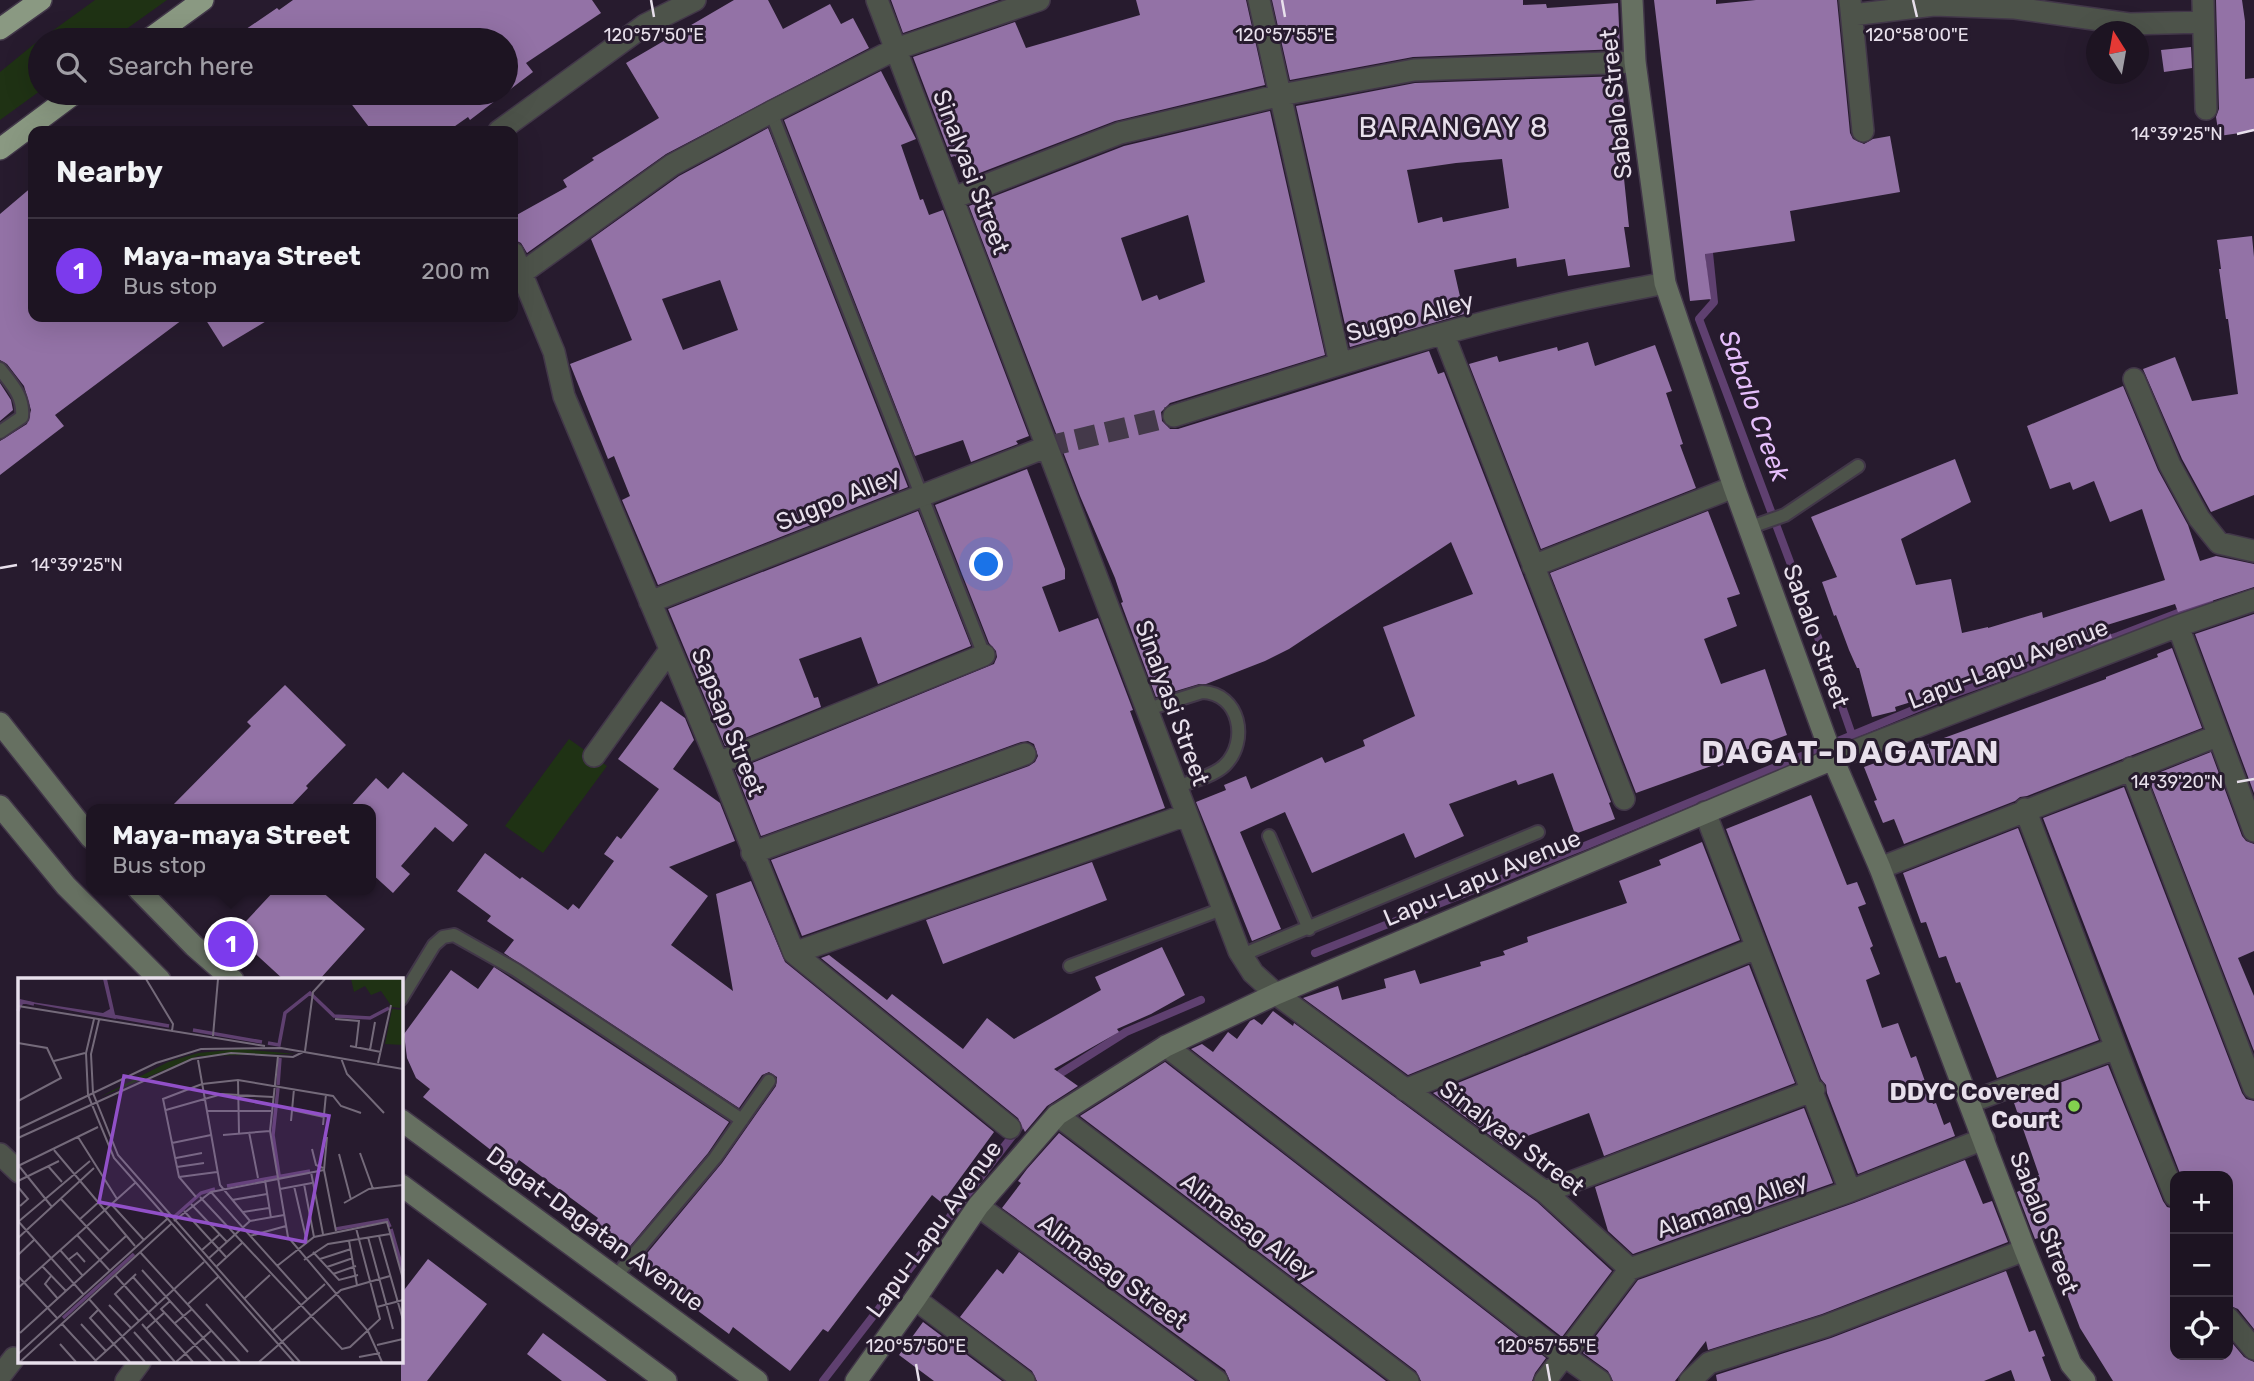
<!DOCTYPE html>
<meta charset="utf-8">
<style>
body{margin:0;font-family:Rubik,sans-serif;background:#2a212f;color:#f1f3f6}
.controls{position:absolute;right:21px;bottom:21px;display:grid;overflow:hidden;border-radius:14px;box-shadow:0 7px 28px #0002}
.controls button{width:63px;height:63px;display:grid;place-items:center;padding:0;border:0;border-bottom:2px solid #3b3340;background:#1d1422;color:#f1f3f6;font:35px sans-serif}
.compass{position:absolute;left:2086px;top:21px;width:63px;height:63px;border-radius:50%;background:#1d1422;box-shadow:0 7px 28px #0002;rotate:349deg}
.you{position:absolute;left:987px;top:565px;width:24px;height:24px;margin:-18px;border:5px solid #fff;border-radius:50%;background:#1a73e8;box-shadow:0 0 0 10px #1a73e833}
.badge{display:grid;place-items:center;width:46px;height:46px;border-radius:50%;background:#7c3aed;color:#fff;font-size:23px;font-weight:700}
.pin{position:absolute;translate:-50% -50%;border:4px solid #fff;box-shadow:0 2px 7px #0006}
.popup{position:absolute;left:86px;top:804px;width:290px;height:91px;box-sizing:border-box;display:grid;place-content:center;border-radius:14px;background:#1d1422;filter:drop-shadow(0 2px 5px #0005);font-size:23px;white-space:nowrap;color:#a09ea5}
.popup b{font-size:26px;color:#f1f3f6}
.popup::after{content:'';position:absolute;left:50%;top:100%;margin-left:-14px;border:14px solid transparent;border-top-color:#1d1422}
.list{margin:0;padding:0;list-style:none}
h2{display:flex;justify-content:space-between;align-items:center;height:91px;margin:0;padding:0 28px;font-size:30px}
h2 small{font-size:23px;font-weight:400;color:#a09ea5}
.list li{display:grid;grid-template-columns:46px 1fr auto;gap:21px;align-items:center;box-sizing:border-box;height:105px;padding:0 28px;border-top:2px solid #3b3340}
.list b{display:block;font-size:26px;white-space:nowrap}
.list p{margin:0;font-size:23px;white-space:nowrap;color:#a09ea5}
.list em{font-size:23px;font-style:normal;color:#a09ea5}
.icon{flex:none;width:38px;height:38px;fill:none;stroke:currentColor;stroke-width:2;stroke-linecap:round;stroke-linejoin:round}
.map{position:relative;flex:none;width:2254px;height:1381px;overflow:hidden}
.search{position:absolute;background:#1d1422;box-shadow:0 7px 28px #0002;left:28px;top:28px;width:490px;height:77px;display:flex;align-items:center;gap:18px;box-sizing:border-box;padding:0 24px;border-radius:38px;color:#a09ea5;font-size:26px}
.panel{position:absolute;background:#1d1422;box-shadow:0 7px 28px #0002;left:28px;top:126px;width:490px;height:196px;border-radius:14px}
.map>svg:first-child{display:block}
.green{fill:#1f3214}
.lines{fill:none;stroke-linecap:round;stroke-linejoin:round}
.stream{stroke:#5f4070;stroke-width:8}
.building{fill:#9372a6;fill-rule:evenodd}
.street-tunnel{stroke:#44394a;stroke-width:21;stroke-dasharray:21 10;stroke-linecap:butt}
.lane-casing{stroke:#423749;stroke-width:16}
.street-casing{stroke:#423749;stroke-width:24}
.secondary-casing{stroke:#423749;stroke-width:24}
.highway-casing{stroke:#423749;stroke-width:24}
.lane{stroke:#4d534a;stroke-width:12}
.street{stroke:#4d534a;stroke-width:21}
.secondary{stroke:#667061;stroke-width:21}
.highway{stroke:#8a9982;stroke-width:21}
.ticks{fill:none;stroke:#e8e0ec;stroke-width:2.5}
.poi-dot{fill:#83d04e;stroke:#271b2e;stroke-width:2.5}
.labels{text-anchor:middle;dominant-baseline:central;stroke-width:6;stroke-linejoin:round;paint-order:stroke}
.street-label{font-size:24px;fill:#e8e0ec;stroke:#271b2e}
.poi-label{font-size:24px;font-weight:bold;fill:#e8e0ec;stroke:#271b2e;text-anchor:end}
.water-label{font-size:26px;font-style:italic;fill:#e5befb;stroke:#271b2e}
.quarter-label{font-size:28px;letter-spacing:2px;fill:#e8e0ec;stroke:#271b2e}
.district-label{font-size:32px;font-weight:bold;letter-spacing:2px;fill:#e8e0ec;stroke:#271b2e}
.inset-river{fill:none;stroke:#5f4070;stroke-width:3.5}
.inset-road{fill:none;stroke:#746a7a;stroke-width:2}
.view{fill:#9150c8;fill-opacity:0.15;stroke:#9150c8;stroke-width:3.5}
.inset-edge{fill:none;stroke:#e8e0ec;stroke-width:3.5}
.ticks-label{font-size:18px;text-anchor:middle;fill:#e8e0ec;stroke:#271b2e;stroke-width:6;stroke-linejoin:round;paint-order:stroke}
</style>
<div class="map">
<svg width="2254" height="1381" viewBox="0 0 2254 1381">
<rect width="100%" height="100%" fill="#271b2e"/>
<path class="green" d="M95 0H167L111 40H40V91L0 120V72L33 45Z
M569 739 607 766 543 853 505 826Z"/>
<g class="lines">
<path class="stream" d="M1708 243 1714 302 1699 319 1814 626 1852 735
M1315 953 1587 845 1942 698 2118 636 2209 601
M1055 1081 1061 1073 1126 1032 1201 1000
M823 1381 1027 1117"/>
</g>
<path class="building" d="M293 0H592L601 13 526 63 533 72 470 120 468 117 448 131H372L343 93H506V40H230L277 8 279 10Z
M734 0H768L783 29 830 4 841 24 853 18 869 48 666 154 527 253 521 243 515 240 513 236V217L567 187 563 180 594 160 592 158 659 118 626 63Z
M891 0H999L903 33Z
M1136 0H1246L1265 85 1115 121 964 179 955 156 951 157 913 57 1015 22 1026 48 1140 15Z
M1272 0H1523V5L1546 4 1547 8 1618 3 1620 49 1413 57 1290 80Z
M1654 0H1716V4L1756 0H1837L1850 133 1853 139 1864 144 1873 139 1890 136 1900 192 1790 211 1795 241 1705 254 1711 299 1690 301Z
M2216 0H2242L2245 21V79L2254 78V131L2219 136 2216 117 2219 109Z
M2191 47 2192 68 2164 72 2161 50Z
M881 71 916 139 901 145 920 200 923 199 929 215 943 210 1029 436 1016 441 1018 444 971 462 963 440 915 456 784 120Z
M1622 76 1627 159H1622L1629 227H1624L1630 267 1568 276 1565 259 1517 267 1516 258 1454 270 1464 314 1350 347 1296 106 1415 83ZM1502 159 1509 208 1443 222 1442 217 1418 223 1407 170 1456 163Z
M1270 111 1325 355 1170 403 1161 412 1162 421 1170 429H1178L1429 351 1438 374 1444 372 1611 802 1609 803 1615 819 1575 834 1553 773 1518 785 1516 780 1449 804 1464 836 1415 858 1404 833 1312 873 1285 812 1240 832 1281 929 1252 941 1196 802 1226 790 1224 785 1246 776 1251 789 1322 757 1325 763 1365 746 1363 740 1415 716 1383 627 1473 594 1451 542 1289 649 1265 661 1206 684H1199L1156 697 1121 603 1123 602 1115 578 1080 496 969 206 1124 146ZM1188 215 1205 282 1159 300 1157 295 1142 301 1121 238Z
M768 128 908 487 658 585 622 500 630 496 614 456 608 459 570 364 632 340 591 239 679 176ZM720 280 738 330 683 350 662 299Z
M33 186V317H186L55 415 64 426 0 475V441L27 424 31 410 24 386 7 364 0 360V214Z
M2252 236 2254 257V495L2211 512 2182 459 2143 369 2175 357 2192 401 2238 394 2228 319H2226L2219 269H2221L2217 240Z
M204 317H273L223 347Z
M1588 342 1595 366 1655 345 1672 391 1666 393 1683 444 1680 445 1696 488 1541 549 1469 364 1497 356 1499 362 1557 347 1558 351Z
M0 383 11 400 13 410 0 421Z
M2123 386 2158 470 2188 525 2200 561 2216 556 2254 564V587L2178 612 2175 604 2107 625 2112 638 2091 645 2090 641 1999 671 1964 680 1966 685 1895 707 1896 711 1872 717 1859 668H1857L1849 650 1836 615 1834 616 1822 582 1837 577 1811 517 1955 459 1971 502 1901 539 1916 585 1951 579 1962 633 1988 627V628L2042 612 2043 618 2165 580 2142 509 2110 522 2094 481 2073 490 2070 482 2050 489 2027 426Z
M1027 469 1065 569V579L1042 587 1059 632 1098 618 1133 710 1130 711 1165 808 802 936 771 860 1029 766 1035 762 1038 756 1034 744 1028 741 1021 742 761 836 735 770 994 664 997 657 996 651 989 643 935 505Z
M918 511 971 646 878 684 861 637 799 659 814 698 818 697 821 707 725 746 668 609Z
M1708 511 1740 594 1727 598 1737 626 1704 639 1721 684 1765 669 1787 735 1746 750 1749 756 1718 767 1717 764 1636 793 1550 573Z
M2254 614V793L2195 634Z
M2172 648 2202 728 2027 796 2020 797 2015 801 1904 844 1894 819 1883 823 1874 801 1877 800 1864 767 2106 679V677L2158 657 2157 654Z
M285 685 346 745 306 786 308 788 288 809H169L251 726 247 722Z
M661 701 685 718 694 740 673 769 720 803 735 841 669 867 708 896 671 945 733 991 716 894 751 881 785 962 994 1132 942 1203 932 1195 828 1332 823 1329 790 1371 733 1327 729 1334 650 1275 652 1273 639 1263 722 1163 776 1086 777 1077 769 1072 762 1075 739 1108 504 953 514 940 487 921 491 916 457 891 485 853 520 879 522 877 568 910 573 904 579 909 614 861 604 854 617 836 621 839 659 789 618 759Z
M2211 752 2242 836 2246 841 2254 844V951L2238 958 2254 996V1051L2148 777Z
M403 772 468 825 453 842 435 827 401 866 410 874 393 893 371 873V809H348L376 778 388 789Z
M2124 787 2242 1093 2246 1099 2254 1101V1329L2238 1309 2228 1305V1176H2181L2043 818Z
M1811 795 1847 885 1857 882 1866 904 1858 907 1873 946 1870 948 1880 974 1866 980 1882 1028 1898 1023 1911 1058 1916 1056 1933 1104 1936 1103 1944 1125 1950 1122 1955 1136 1858 1174 1827 1093 1826 1085 1821 1079 1726 829Z
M2018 828 2099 1040 1997 1078 1960 982 1956 983 1946 956 1939 958 1926 922 1921 923 1903 873Z
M1702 842 1740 940 1408 1075 1303 998 1338 986 1342 1000 1386 988 1384 979 1415 970 1420 984 1481 966 1480 962 1505 955 1503 951 1528 942 1527 937 1627 903 1619 881 1661 865 1659 860Z
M1092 862 1107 900 943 964 926 920Z
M275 890H320L365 929 319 980H284L234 934Z
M1162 947 1185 995 1151 1014 1117 1029 1119 1032 1054 1069 1078 1086 1047 1106 1025 1132 1018 1118 821 958 829 955 887 1000 892 994 963 1049 987 1018 1014 1039 1101 990 1095 977Z
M1749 965 1795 1083 1604 1156 1589 1113 1503 1145 1433 1093Z
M494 967 729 1122 708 1153 625 1252 592 1226 598 1218 519 1160 514 1168 423 1097 430 1089 416 1078 407 1058 404 1034 451 970 478 989Z
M1273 1011 1293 1026 1294 1023 1537 1202 1612 1271 1562 1337 1191 1049 1202 1044 1213 1052 1228 1032 1237 1039 1250 1021 1254 1019 1262 1025Z
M1165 1062 1546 1358 1535 1373 1532 1381H1421L1416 1371 1080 1116Z
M2108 1065 2163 1201 2167 1207 2175 1209V1355H2228V1338L2244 1357 2254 1362V1381H2113L2080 1328 2064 1286H2062L2045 1236 2035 1239 2017 1192 2023 1189 2020 1181 2039 1175 2013 1100Z
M1804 1108 1833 1183 1633 1254 1608 1231 1595 1187Z
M1059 1133 1386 1381H1230L1225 1370 1002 1208 1021 1183 1018 1181 1027 1169Z
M1965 1160 1983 1204 1992 1201 2008 1242 1822 1314 1708 1350 1706 1341 1675 1381H1613L1608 1371 1583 1353 1638 1280 1854 1203Z
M1019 1252 1195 1381H1037L1032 1371 960 1317 997 1269 1003 1274Z
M428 1259 487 1304 427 1381H401V1294Z
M2006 1271 2029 1332 2035 1330 2045 1356 2042 1357 2051 1381H2015L2011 1370 1984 1381H1717L1716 1375 1831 1338Z
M923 1322 1002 1381H934L899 1355Z
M543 1333 607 1381H562L527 1354Z"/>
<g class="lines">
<path class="street-tunnel" d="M1046 447 1174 416"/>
<defs>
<path id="lane" d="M771 112 984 655
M0 369C12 385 24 396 22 417L0 432
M1748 528 1785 515 1858 466
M1148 709 1202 692C1240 693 1249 741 1225 765 1214 776 1190 782 1176 787
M1269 836 1309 929
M1242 955 1538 832
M1070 966 1222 909
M401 999 434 945 443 937 454 935 516 970 742 1120
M615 1277 715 1158 769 1081"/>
<path id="street" d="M877 0 1239 951 1253 973 1276 994 1545 1192 1630 1269
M1259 0 1340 364
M1850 0 1863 131
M2203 0 2206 109
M1852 15 1934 5 2015 8 2129 24 2203 22
M499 131 645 25 695 0
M953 198 1120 133 1281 95 1414 70 1635 62
M513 253 554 352 564 396 718 763 794 953 1010 1128
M522 273 672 165 771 112 896 49 1039 0
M1444 335 1624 799
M2134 379 2170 465 2199 518 2219 543 2254 551
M1174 416C1297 378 1419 336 1544 308 1584 298 1625 291 1665 283
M1533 566 1734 487
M650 602 1046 447
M2178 626 2254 831
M594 756 670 650
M1833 759 2178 626 2254 600
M718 763 984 655
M2131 768 2254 1088
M2025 809 2129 1082 2175 1196
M1705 812 1850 1191
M752 853 1025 754
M1880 868 2217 736
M794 953 1186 815
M1166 1046 1563 1355 1600 1381
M1405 1090 1756 948
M1970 1102 2116 1048
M1057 1115 1408 1381
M0 1154 19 1172
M1545 1192 1814 1090
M978 1206 1217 1381
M915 1299 1024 1381
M2228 1318 2254 1349
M0 1376 14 1358
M126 1381 140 1362
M1545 1381 1630 1269 1850 1191 1984 1139
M1690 1381 1709 1363 1826 1326 2025 1250"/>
<path id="secondary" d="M1632 0 1635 62 1665 283 1734 487 1833 759 1880 868 2025 1250 2071 1364 2085 1381
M0 723 91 838
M0 806 66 886 160 980
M139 890 194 946 233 980
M401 1120 757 1381
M401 1185 666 1381
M856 1381 915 1299 978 1206 1057 1115 1166 1046 1276 994 1833 759"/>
<path id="highway" d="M0 29 41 0
M148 40 203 0
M0 149 75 93"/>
</defs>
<use href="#lane" class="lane-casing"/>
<use href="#street" class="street-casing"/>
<use href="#secondary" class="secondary-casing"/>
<use href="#highway" class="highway-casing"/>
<use href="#lane" class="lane"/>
<use href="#street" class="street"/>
<use href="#secondary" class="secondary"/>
<use href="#highway" class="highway"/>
</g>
<path class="ticks" d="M651 0 654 17M1282 0 1285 17M1913 0 1917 17M2237 134 2254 130M0 568 17 565M2237 782 2254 779M916 1364 919 1381M1547 1364 1550 1381"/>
<circle class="poi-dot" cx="2074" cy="1106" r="7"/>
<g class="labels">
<g class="street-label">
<text transform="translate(1616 104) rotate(-96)">Sabalo Street</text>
<text transform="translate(971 172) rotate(69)">Sinalyasi Street</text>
<text transform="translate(1410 317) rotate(-15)">Sugpo Alley</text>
<text transform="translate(838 499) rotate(-22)">Sugpo Alley</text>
<text transform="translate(1816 636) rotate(70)">Sabalo Street</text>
<text transform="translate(2008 664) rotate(-21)">Lapu-Lapu Avenue</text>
<text transform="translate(1172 703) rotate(70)">Sinalyasi Street</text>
<text transform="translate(728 722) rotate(68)">Sapsap Street</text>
<text transform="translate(1482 878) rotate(-23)">Lapu-Lapu Avenue</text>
<text transform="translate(1512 1138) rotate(37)">Sinalyasi Street</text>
<text transform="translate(1732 1205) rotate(-19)">Alamang Alley</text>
<text transform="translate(2044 1223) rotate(69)">Sabalo Street</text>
<text transform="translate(1248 1227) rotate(37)">Alimasag Alley</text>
<text transform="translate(595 1229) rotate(36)">Dagat-Dagatan Avenue</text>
<text transform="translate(934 1229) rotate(-54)">Lapu-Lapu Avenue</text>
<text transform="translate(1113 1272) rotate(36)">Alimasag Street</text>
</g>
<g class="poi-label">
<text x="2060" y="1092">DDYC Covered<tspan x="2060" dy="28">Court</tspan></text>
</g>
<g class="water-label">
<text transform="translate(1754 406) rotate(70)">Sabalo Creek</text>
</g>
<g class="quarter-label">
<text x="1454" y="127">BARANGAY 8</text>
</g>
<g class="district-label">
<text x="1851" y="752">DAGAT-DAGATAN</text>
</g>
</g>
<g transform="translate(18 978)">
<rect width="385" height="385" fill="#271b2e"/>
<path d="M333 1H385L382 30 374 29 363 13 353 17 347 8 336 14ZM374 31 385 32V67L367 66ZM222 71 278 76 180 78 82 119 150 84 180 75Z" fill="#1f3214"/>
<path d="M85 1H89L98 41 6 24 0 35 1 22 85 35 92 31Z" fill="#5f4070"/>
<path class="inset-river" d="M0 33 3 23 16 26M94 38 151 48M175 52 244 64M250 65 261 67 267 35 292 15 316 38 352 40 371 30M260 107 262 80M260 110 255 157 261 197M209 208 292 193M156 239 183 215 197 211M318 251 369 242 372 249M373 251 385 293M45 340 116 276"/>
<path class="inset-road" d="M128 1 155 46 154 53M0 28 247 68M76 41 68 75 70 117 96 180 276 384M317 41 341 43 338 69M81 42 73 76 75 115 100 177 282 384M195 58 200 1M0 65 29 70 43 100 0 123M332 68 363 74M352 72 357 44M287 73 295 14 307 1M260 78 252 153 270 259 350 353 364 384M323 80 329 96 366 135M180 82 202 207 232 243M36 83 67 75M360 85 373 27M220 102 221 155M148 132 204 116 255 119M274 132 306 139M189 133H253M273 143 276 111M305 147 308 116M0 151 138 85 183 71 263 70 385 91M231 154 240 200M205 157 252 153M60 159 99 221M309 159 306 192 318 253M0 160 174 81 213 75 275 79 285 74M154 165 193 157M294 171 298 187 305 190M36 172 117 268M342 175 355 211M321 176 333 222M158 180 184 175M0 188 80 149M1 188 34 229M30 188 44 204M159 189 186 185M293 194 305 256M161 199 199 194M247 202 253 240M0 203 41 183M286 206 296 259M276 208 289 264M0 209 10 221 2 228M262 211 294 205M193 214 289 321M178 219 161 199 145 121 184 106 220 102 315 118 323 128 343 135M182 219 324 371 332 369 362 341 338 250M43 221 92 274M214 222 249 216M326 225 351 211 385 207M93 226 126 262M173 226 209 264M166 233 208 279M225 234 251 230M61 242 83 222M0 243 66 317M156 243 193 214 306 192M0 244 72 183M59 257 92 293M232 258 268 248M361 258 385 342M350 259 375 351M0 260 76 190M331 263 339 307M42 272 65 298M184 272 202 256M122 274 222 384M295 274 321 302 340 297M0 277 16 262M190 281 232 243 266 237M302 281 333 271M50 282 59 275 67 284M286 282 310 266 372 256M24 288 48 313M199 288 224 265M259 288 296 259 369 244 385 301M309 289 335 280M124 292 207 384M118 296 97 316 121 343M315 296 338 288M97 297 175 384M0 298 39 340M33 298 27 306 40 321M115 299 139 326M0 310 117 205M227 320 252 297M71 321 127 384M152 323 143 331 193 384M170 326 200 299M188 326 230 374M91 327 113 350M359 329 385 322M80 332 72 340 112 384M157 345 174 331M44 346 79 384M63 346 88 373M124 346 157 384M128 351 147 334M255 352 307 306M116 354 143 384M2 355 108 258M42 366 58 384M359 367 385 361M0 376 149 241M341 379 362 375M2 384 153 246M76 384 186 284M158 384 194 352M241 384 323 312 372 298"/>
<path class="view" d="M106 98 311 138 287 264 81 224Z"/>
<rect width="385" height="385" class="inset-edge"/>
</g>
<g class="ticks-label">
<text x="1917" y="41">120°58'00"E</text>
<text x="654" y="41">120°57'50"E</text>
<text x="1285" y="41">120°57'55"E</text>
<text x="2177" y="140">14°39'25"N</text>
<text x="77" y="571">14°39'25"N</text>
<text x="2177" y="788">14°39'20"N</text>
<text x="916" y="1352">120°57'50"E</text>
<text x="1547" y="1352">120°57'55"E</text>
</g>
</svg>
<div class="controls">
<button>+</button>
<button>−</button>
<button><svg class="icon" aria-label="locate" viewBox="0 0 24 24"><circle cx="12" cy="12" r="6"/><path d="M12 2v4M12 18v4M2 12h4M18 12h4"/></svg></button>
</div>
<svg class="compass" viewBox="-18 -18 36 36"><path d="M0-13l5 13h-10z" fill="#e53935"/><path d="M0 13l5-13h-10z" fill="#a09ea5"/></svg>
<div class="you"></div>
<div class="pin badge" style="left:231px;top:944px">1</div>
<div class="popup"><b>Maya-maya Street</b>Bus stop</div>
<div class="search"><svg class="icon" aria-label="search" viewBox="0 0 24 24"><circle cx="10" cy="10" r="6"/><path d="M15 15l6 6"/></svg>Search here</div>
<section class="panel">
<h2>Nearby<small></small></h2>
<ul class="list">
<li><span class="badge">1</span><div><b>Maya-maya Street</b><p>Bus stop</p></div><em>200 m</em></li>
</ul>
</section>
</div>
